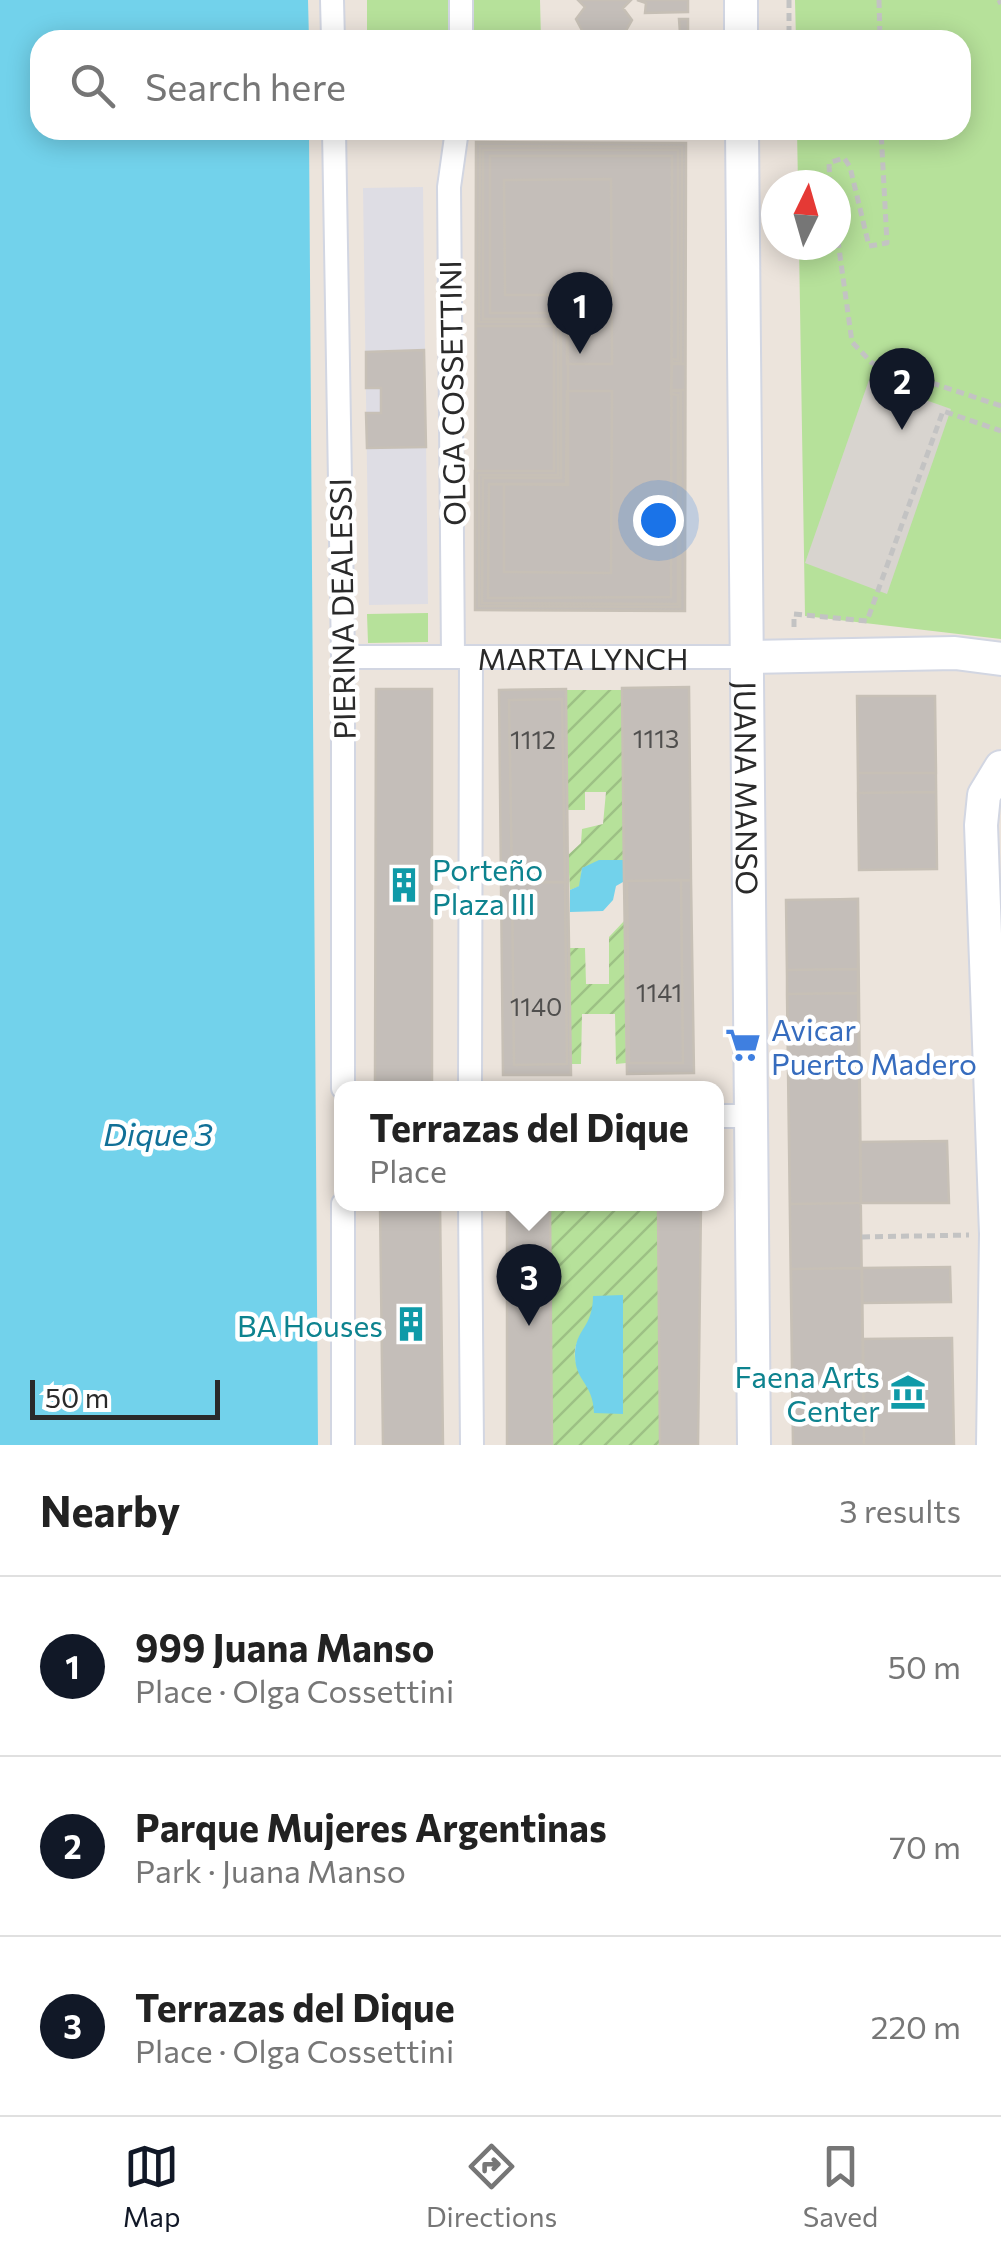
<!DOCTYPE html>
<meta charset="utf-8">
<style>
body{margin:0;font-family:Commissioner,sans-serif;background:#f2f2f2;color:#222}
.compass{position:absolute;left:761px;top:170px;width:90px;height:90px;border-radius:50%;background:#fff;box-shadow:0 5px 25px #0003;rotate:5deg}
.scale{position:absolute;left:30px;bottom:25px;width:190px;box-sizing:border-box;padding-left:10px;border:5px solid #2a2a2a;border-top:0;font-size:28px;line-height:35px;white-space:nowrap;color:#2a2a2a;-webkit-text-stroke:8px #fff;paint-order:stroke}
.you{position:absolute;left:658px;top:520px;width:35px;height:35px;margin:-25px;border:8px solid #fff;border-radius:50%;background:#1a73e8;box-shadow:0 0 0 15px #1a73e833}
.badge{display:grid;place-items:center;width:65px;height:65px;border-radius:50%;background:#111827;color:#fff;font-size:32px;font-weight:700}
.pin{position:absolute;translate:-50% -82px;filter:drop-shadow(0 2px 5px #0008)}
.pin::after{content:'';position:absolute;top:52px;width:35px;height:30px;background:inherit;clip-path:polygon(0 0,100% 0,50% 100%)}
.popup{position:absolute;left:334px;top:1081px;width:390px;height:130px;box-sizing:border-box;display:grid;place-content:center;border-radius:20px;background:#fff;filter:drop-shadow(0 2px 8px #0005);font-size:32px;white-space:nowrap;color:#767676}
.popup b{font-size:38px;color:#222}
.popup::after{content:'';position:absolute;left:50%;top:100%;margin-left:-20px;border:20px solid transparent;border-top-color:#fff}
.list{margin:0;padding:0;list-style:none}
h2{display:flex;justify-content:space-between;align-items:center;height:130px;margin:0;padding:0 40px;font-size:42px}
h2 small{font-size:32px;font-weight:400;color:#767676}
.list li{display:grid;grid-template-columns:65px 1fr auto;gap:30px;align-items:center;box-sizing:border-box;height:180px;padding:0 40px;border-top:2px solid #e0e0e0}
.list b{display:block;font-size:38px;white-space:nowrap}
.list p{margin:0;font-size:32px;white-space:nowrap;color:#767676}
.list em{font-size:32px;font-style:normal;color:#767676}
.icon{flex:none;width:55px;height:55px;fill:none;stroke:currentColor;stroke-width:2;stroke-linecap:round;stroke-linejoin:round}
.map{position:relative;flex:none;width:1001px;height:1445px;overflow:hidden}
.search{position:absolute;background:#fff;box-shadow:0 5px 25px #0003;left:30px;right:30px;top:30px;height:110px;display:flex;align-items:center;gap:25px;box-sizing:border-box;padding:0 35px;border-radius:30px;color:#767676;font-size:38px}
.sheet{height:670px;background:#fff}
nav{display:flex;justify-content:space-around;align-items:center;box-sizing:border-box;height:140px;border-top:2px solid #e0e0e0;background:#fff;font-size:28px;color:#767676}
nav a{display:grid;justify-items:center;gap:5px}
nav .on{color:#111827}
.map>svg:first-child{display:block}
.industrial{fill:#dedde4}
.grass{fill:#b6e19a}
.garden{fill:url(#garden-furrows);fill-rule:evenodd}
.plaza{fill:#d8d4cf}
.water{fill:#72d2eb}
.building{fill:#c4beb9;stroke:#c7c0b6;stroke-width:2.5}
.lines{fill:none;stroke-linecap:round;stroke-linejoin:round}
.street-casing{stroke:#d2d6e2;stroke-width:26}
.secondary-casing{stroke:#d2d6e2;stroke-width:36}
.path{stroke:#c3c3c3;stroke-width:5;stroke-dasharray:8 5;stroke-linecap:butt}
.street{stroke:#fff;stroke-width:22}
.secondary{stroke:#fff;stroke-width:32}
.labels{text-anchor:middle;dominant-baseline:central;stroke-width:9;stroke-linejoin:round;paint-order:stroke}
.number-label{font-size:25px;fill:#504f4e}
.street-label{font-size:30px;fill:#2a2a2a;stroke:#fff}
.culture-label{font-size:30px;fill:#0d838f;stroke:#fff;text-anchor:end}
.shop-label{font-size:30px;fill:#366cbe;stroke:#fff;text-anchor:start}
.water-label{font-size:32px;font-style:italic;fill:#117097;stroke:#fff}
</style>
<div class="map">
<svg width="1001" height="1445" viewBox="0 0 1001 1445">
<defs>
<pattern id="garden-furrows" width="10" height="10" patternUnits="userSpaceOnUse" patternTransform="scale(2.5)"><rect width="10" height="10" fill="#b6e19a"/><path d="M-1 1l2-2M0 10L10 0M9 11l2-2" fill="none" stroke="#9dc185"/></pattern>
</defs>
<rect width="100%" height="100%" fill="#ece4dc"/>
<path class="industrial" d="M423 187 428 604 369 605 363 188Z"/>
<path class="grass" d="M367 0H540L541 40H367Z
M795 0H1001V639L805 616 799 245H836V185H798L797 130H961V40H796Z
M428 613V642L368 643 367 614Z"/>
<path class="garden" d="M566 690H622L624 860 582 868 580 886 570 890 568 855 581 843 582 829 603 824 606 792H585V810H568Z
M625 920 626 1063 616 1064 615 1014H582L581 1064H571L569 948H585L586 984H609V937Z
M658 1205 660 1445H552L550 1206ZM622 1296 623 1413 622 1414C560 1364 558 1345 622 1296Z"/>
<path class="plaza" d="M869 380 951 409 887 594 805 563Z"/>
<path class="water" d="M0 0H308L309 40H40V130H309L318 1445H0Z
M599 860H623V882L616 886 613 900 603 911 570 912V890L579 886 582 868Z
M623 1295V1414L594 1413C593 1382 575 1382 575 1355 575 1329 593 1328 593 1296Z"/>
<path class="building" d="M578 0H631L623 8 632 20 623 36 628 40H580L585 36 576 19 585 7Z
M637 0H688V12L645 13 646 3Z
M679 19H688V32L680 33Z
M476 142 686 143 685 611 475 610Z
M476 142 686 143 685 364H672L671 390H685V611L475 610V471H554V326H476Z
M480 146 682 147 681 363H672L671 391H681L680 607 479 606V475H558V322H479Z
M483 150H678V360L672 359 671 394 678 395V604L482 603 483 478H561V319H483Z
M490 156H672L671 597 488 598 489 484 568 485V313H490Z
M611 179 612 364H567V295H505L504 180Z
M424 350 426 447 367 448 366 413H381V388H366V352Z
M567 391H612L611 573 504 572V484H566Z
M689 687 691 880 624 881 622 688Z
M376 689H432V1082H375Z
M566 689 568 882 501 883 499 690Z
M857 696H935L937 869 859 870Z
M857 696H935L936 773H858Z
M562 699 565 882H512L509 700Z
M936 792 937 869 859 870 858 793Z
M681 880 683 1063H629L627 881Z
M691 880 694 1073 627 1074 624 881Z
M512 882H565L567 1064 514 1065Z
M568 882 571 1075H503L501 883Z
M858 899 861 1203 790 1204 786 900Z
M858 899V969L787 970 786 900Z
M858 969V993L787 994V970Z
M858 993 864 1445H793L787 994Z
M947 1141 949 1203H861L860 1142Z
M380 1204H440L443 1445H383Z
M507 1204H701L698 1445H660L658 1205 550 1206 552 1445H507Z
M950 1267 951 1302 862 1303V1268Z
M862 1268 864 1445H793L791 1269Z
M952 1338 954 1445H864L863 1339Z"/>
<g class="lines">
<defs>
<g id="street">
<path d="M332 0 333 40"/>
<path d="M461 40V0"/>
<path d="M334 130 343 657V1088"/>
<path d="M453 656 449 187 457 130"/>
<path id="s1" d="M343 657H745"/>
<path d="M470 1088 471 657"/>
<path d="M716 1116H751"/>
<path d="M470 1204 472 1445"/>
<path d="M343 1445V1204"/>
</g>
<g id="secondary">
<path d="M741 0V40"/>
<path id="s2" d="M742 130 754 1445"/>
<path d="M745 657 955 653 1001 659"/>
<path d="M993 1445 996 1234 981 825 984 795 1001 767"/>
</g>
</defs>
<use href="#street" class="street-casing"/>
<use href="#secondary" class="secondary-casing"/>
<path class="path" d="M789 0V40
M879 0 880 40
M999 0 1001 4
M830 185 829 163 844 158 850 167 869 246 887 243 881 130
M836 227 852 342 872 363 1001 406
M794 627V614L867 621 943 411 1001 431
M862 1237 969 1235"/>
<use href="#street" class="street"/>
<use href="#secondary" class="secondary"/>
</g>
<defs>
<symbol id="building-bare" viewBox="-9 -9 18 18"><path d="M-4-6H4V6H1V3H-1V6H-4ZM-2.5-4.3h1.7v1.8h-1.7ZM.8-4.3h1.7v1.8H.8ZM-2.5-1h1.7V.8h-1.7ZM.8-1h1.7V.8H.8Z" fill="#0f9aa8" stroke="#fff" stroke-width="2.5" paint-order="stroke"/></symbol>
<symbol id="supermarket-bare" viewBox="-9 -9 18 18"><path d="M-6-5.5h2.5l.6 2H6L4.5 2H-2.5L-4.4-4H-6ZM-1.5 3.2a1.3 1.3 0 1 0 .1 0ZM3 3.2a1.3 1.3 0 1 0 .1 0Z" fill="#3f7fe0" stroke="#fff" stroke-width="2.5" paint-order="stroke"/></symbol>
<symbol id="museum-bare" viewBox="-9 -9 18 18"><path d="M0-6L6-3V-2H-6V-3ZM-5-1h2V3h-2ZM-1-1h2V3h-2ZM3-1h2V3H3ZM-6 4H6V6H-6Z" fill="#0f9aa8" stroke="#fff" stroke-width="2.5" paint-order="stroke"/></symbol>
</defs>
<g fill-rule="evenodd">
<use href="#building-bare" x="379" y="860" width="50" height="50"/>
<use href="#supermarket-bare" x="718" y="1020" width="50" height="50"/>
<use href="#building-bare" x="386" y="1299" width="50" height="50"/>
<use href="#museum-bare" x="883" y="1367" width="50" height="50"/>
</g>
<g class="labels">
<g class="number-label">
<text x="656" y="738">1113</text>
<text x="533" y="739">1112</text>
<text x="659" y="992">1141</text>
<text x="536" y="1006">1140</text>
</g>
<g class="street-label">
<text transform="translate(451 393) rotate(-91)">OLGA COSSETTINI</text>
<text transform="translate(341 609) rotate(-91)">PIERINA DEALESSI</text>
<text stroke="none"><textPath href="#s1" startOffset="240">MARTA LYNCH</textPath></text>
<text stroke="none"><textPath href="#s2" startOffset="658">JUANA MANSO</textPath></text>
</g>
<g class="culture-label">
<text x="432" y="868" text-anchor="start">Porteño<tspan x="432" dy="34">Plaza III</tspan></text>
<text x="383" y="1324">BA Houses</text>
<text x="880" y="1375">Faena Arts<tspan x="880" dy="34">Center</tspan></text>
</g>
<g class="shop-label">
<text x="771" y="1028">Avicar<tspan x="771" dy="34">Puerto Madero</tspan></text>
</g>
<g class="water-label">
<text x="158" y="1133">Dique 3</text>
</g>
</g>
</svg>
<svg class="compass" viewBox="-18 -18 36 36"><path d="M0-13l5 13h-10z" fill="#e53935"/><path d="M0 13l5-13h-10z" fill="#767676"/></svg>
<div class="scale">50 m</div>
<div class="you"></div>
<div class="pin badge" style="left:580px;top:354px">1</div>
<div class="pin badge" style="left:902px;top:430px">2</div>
<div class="pin badge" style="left:529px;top:1326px">3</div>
<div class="popup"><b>Terrazas del Dique</b>Place</div>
<div class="search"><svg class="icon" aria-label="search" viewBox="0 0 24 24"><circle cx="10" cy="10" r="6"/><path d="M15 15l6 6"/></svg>Search here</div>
</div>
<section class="sheet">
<h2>Nearby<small>3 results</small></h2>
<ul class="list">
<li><span class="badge">1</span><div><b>999 Juana Manso</b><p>Place · Olga Cossettini</p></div><em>50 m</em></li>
<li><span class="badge">2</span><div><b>Parque Mujeres Argentinas</b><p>Park · Juana Manso</p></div><em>70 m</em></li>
<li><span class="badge">3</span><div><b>Terrazas del Dique</b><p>Place · Olga Cossettini</p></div><em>220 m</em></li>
</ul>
</section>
<nav>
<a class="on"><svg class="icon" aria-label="map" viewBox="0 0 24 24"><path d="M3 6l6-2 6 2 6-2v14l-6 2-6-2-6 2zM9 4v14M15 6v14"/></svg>Map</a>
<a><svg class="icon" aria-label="directions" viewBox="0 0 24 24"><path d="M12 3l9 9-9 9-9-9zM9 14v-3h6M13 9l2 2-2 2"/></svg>Directions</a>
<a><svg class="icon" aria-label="saved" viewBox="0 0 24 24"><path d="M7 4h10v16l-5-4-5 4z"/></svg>Saved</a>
</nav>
